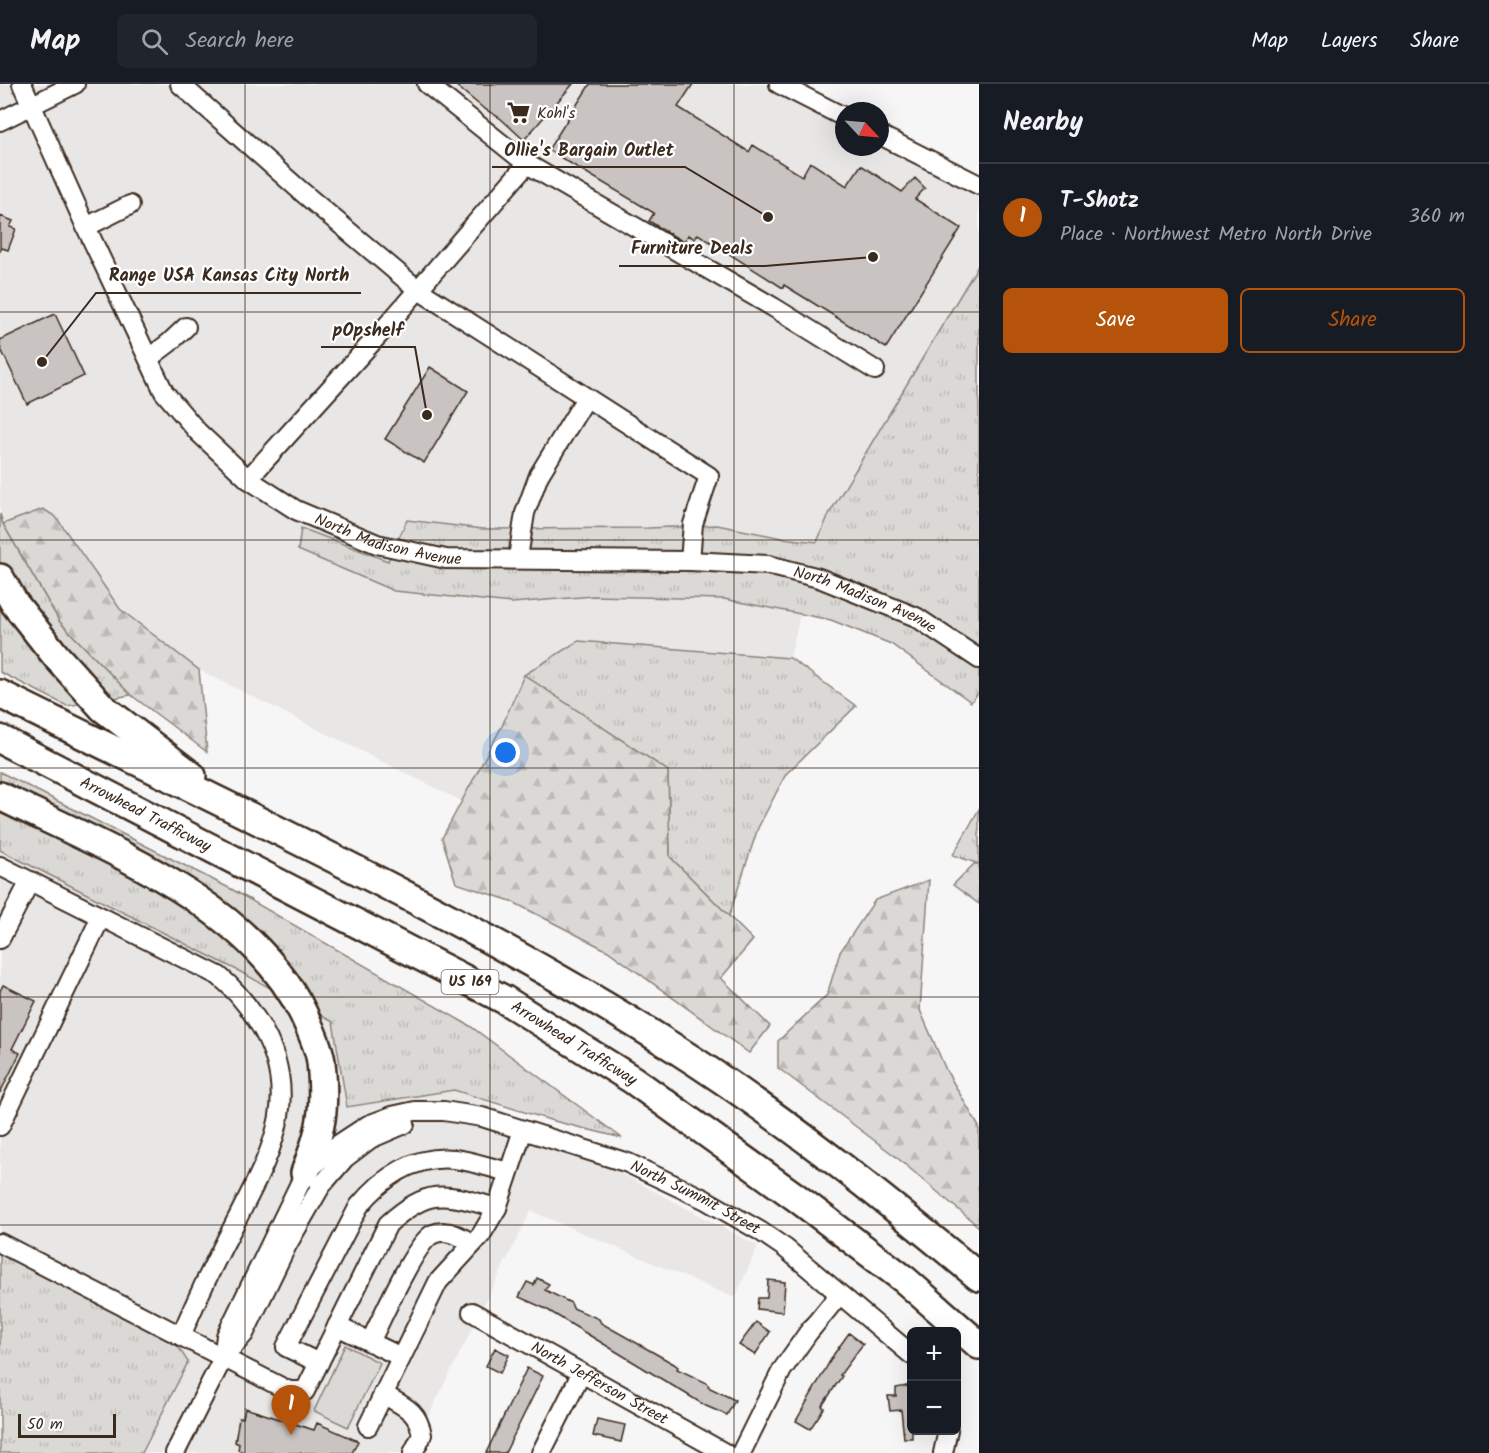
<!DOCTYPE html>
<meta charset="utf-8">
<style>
body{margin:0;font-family:Kalam,sans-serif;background:#20242c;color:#f1f3f6}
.controls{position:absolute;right:18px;bottom:18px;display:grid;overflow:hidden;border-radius:9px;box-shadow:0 6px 24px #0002}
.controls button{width:54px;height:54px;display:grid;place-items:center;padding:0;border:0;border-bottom:2px solid #363941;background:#171b24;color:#f1f3f6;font:30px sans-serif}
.compass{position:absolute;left:835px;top:18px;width:54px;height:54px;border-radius:50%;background:#171b24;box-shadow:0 6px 24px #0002;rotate:116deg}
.scale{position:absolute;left:18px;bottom:15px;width:98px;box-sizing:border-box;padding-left:6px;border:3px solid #3b2a1e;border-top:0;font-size:16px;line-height:21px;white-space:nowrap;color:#3b2a1e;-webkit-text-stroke:4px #fff;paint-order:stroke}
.you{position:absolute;left:506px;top:669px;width:21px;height:21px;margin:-15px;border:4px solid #fff;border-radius:50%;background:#1a73e8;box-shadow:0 0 0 9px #1a73e833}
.badge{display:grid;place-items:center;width:39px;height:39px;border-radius:50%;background:#b45309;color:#fff;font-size:20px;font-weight:700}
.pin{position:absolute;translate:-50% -50px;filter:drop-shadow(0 2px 3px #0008)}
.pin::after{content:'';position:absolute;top:32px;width:21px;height:18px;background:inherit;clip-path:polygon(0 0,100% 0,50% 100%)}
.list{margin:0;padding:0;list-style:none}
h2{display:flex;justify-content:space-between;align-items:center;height:78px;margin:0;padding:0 24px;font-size:26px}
h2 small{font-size:20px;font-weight:400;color:#9ea1a6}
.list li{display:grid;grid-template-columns:39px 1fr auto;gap:18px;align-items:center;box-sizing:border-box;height:108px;padding:0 24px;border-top:2px solid #363941}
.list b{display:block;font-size:22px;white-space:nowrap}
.list p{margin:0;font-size:20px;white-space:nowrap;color:#9ea1a6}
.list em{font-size:20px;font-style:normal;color:#9ea1a6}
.actions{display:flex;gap:12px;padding:18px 24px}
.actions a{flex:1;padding:14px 0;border:2px solid #b45309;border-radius:9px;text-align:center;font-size:21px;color:#b45309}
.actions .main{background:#b45309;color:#fff}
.icon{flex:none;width:33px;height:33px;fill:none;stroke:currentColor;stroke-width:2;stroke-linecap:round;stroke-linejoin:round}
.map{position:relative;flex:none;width:979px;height:1369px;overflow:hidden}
header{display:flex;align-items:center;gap:36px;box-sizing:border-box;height:84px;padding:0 30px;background:#171b24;border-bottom:2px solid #363941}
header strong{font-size:28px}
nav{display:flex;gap:33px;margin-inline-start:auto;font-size:21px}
.search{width:420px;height:54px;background:#20242c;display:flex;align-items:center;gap:15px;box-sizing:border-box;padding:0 21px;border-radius:9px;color:#9ea1a6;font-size:22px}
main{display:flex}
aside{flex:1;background:#171b24}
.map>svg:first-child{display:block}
.built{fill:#e9e7e6}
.grass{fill:url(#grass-tufts);stroke:#8b827a;stroke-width:1.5}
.forest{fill:url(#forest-firs);stroke:#8b827a;stroke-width:1.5}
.pitch{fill:#dbd9d6;stroke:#8b827a;stroke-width:1.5}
.building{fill:#c9c3c1;stroke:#3b2a1e;stroke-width:1.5}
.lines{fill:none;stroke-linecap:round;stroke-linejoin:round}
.minor-casing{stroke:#3b2a1e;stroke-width:22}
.highway-casing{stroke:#3b2a1e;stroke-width:32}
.minor{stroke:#fff;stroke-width:18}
.highway{stroke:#fff;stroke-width:27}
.grid{fill:none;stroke:#3b2a1e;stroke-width:1.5;stroke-opacity:0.55}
.labels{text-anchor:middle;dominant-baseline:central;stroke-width:4.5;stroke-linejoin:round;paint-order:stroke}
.shield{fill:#fff;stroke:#766a62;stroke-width:1.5}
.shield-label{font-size:15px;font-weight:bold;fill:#3b2a1e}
.poi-label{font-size:16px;fill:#3b2a1e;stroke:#fff;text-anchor:start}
.street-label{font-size:16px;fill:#3b2a1e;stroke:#fff}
.leader{fill:none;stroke:#3b2a1e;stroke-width:2}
.callout-dot{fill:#3b2a1e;stroke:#fff;stroke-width:2}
.callout-label{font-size:18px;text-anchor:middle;font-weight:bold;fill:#3b2a1e;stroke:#fff;stroke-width:4.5;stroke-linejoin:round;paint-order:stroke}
</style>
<header>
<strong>Map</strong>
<div class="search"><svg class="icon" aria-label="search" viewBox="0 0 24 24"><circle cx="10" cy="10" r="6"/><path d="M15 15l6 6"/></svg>Search here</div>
<nav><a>Map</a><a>Layers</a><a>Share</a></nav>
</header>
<main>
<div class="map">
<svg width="979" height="1369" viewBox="0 0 979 1369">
<defs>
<pattern id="grass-tufts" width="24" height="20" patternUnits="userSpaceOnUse" patternTransform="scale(1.5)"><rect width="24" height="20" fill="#dbd9d6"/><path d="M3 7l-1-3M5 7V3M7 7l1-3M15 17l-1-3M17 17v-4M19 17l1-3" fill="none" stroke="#bdbab7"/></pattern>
<pattern id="forest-firs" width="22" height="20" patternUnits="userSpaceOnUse" patternTransform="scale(1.5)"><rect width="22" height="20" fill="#dbd9d6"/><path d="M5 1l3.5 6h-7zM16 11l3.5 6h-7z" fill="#bdbab7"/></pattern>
</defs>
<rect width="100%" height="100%" fill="#f7f6f6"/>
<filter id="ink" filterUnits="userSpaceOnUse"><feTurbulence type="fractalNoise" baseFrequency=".0167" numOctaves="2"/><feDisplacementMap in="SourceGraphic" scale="12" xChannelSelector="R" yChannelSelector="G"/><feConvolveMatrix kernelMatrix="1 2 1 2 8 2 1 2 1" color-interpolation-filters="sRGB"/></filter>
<g filter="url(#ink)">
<path class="built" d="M0 0H779L844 33V63H880V51L979 101V180L829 430 817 458 790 574 578 557 524 591 502 642 463 718 199 586 120 525 56 433 43 425 3 440 0 430Z
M0 766 235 885 758 1162 735 1214 531 1127 410 1369H0Z"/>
<path class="grass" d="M979 180V608L971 618 891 560 831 536 724 515 593 512 512 519 394 507 298 466 301 444 388 477 407 436 483 445 648 444 717 441 782 454 817 458 829 430Z
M0 430 3 440 60 538 131 611 67 622 0 588Z
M578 557 790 574 856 622 786 690 758 744 729 832 670 773 668 687 524 591Z
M0 688 233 806 470 942 622 1054 550 1036 454 1006 347 1023 333 938 235 885 0 766Z
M979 725V780L953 771Z
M0 1168 177 1261 188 1278 142 1369H0Z"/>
<path class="forest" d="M43 425 56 433 120 525 199 586 207 668 131 611 60 538 3 440Z
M524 591 668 687 670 773 753 856 721 894 770 942 749 969 608 867 511 817 456 799 442 754 502 642Z
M974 780H979V820L953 801Z
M929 796 920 926 946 986 979 1043V1143L895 1072 778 984V957L827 911 840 868 875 816Z"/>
<path class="pitch" d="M345 1261 380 1279 348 1343 314 1327Z"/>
<path class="building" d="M454 0H573L524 56 500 34 483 24Z
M590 0H693L678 23 749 68 753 61 802 92 810 78 847 102 861 81 902 108 915 94 925 104 915 115 961 144 886 264 784 201 783 204 698 150 695 155 688 151 684 158 670 150 649 137 654 129 548 66Z
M0 132 13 137 10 143 16 145 8 166 2 164 0 167Z
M55 230 84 292 27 320 0 263V256Z
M430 283 468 307 424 379 385 355Z
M3 901 36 917 12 965 20 969 0 1009V907Z
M537 1194 549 1200 545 1206 571 1219 573 1224 599 1235 601 1239 674 1280 678 1283 677 1285 705 1298 709 1302 708 1303 735 1316 727 1331 706 1322 546 1225 519 1213 527 1198 534 1201Z
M768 1196 785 1198 783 1228 757 1225 758 1214H767Z
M756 1238 770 1248 755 1271 739 1261Z
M849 1249 863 1260 840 1291 842 1292 822 1322 824 1324 810 1345 796 1337 834 1270Z
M495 1264 509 1271 500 1289 486 1282Z
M527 1284 543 1292 505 1369H486Z
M912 1301V1354H904L901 1326 890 1327 888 1312H896V1304Z
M245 1324 314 1346 317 1339 358 1357 352 1369H246L238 1366 239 1360 235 1358 239 1334H243Z
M597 1335 625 1341 621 1358 593 1352Z"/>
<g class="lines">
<defs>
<g id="minor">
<path id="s1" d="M22 0 86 143 164 308 198 348 248 395 296 426 377 460 446 475 690 477 768 481 819 494 916 533 979 575"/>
<path d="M180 0 302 108 417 205 709 392 693 440 690 477"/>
<path d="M427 0 527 80 773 223 875 286"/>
<path d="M779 0 844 33"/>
<path d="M0 37 75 0"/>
<path d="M880 51 979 101"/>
<path d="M86 143 130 121"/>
<path d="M149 274 169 259 186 243"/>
<path d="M248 395 384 245 527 80"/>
<path d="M518 474 525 429 539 391 586 314"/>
<path d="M0 782 219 892C235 905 246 919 257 936 306 1012 270 1070 234 1141 215 1177 197 1214 181 1252L289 1307H305L388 1140C430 1102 446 1110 497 1124"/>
<path d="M0 855 30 797"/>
<path d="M0 1042 101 833"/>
<path d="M0 1159 181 1252"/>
<path id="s2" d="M472 1228 725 1369"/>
<path d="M337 1242 401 1273"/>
<path d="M370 1258C381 1237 415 1158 433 1150 447 1144 461 1152 472 1160"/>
<path id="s3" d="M223 1274 226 1252 305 1089 336 1062 368 1041 392 1032 415 1027H444L482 1033 628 1079 704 1115 760 1147 785 1164 912 1271"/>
<path d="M319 1279 286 1263 359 1122C383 1093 415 1071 454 1075 472 1077 491 1084 508 1088"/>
<path d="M383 1310C403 1322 418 1326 422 1351L413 1369"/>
<path d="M368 1342 438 1198 481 1151 497 1124 523 1046"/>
<path d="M175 1369 223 1274 244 1250 287 1161 321 1102 345 1074 370 1055 405 1040"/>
<path d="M541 1369 581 1290"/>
<path d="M741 1369 782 1286 808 1249 839 1211"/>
<path d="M943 1369 948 1346"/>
</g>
<g id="highway">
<path d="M0 494 15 520 56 572 103 624 192 692"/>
<path d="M0 610C226 722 457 827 671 962 780 1031 880 1111 979 1193"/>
<path id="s4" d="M0 655 505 916 633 996 797 1114 905 1196 979 1261"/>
<path d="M0 712C105 764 251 819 304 931 310 945 319 962 321 978 323 998 324 1022 320 1041 317 1058 310 1074 305 1089"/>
</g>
</defs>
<use href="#minor" class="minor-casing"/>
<use href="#highway" class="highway-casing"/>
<use href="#minor" class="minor"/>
<use href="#highway" class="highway"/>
</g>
</g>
<path class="grid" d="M245 0V1369M490 0V1369M734 0V1369M0 228H979M0 456H979M0 684H979M0 913H979M0 1141H979"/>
<defs>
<symbol id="supermarket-bare" viewBox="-9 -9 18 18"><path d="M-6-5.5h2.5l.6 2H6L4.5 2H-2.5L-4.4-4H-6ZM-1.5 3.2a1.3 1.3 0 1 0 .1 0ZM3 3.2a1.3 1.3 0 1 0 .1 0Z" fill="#3b2a1e" stroke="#fff" stroke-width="2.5" paint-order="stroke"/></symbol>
</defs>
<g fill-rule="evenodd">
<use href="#supermarket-bare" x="502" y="12" width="33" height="33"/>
</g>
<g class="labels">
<rect class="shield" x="441.5" y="886" width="57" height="24" rx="4.5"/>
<g class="shield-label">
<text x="470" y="898">US 169</text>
</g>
<g class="poi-label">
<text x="537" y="29">Kohl's</text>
</g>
<g class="street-label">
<text stroke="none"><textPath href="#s1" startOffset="615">North Madison Avenue</textPath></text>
<text stroke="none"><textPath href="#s1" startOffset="1101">North Madison Avenue</textPath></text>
<text stroke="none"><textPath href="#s4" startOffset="164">Arrowhead Trafficway</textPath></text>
<text stroke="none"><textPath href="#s4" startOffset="650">Arrowhead Trafficway</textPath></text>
<text stroke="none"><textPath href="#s3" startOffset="628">North Summit Street</textPath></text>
<text stroke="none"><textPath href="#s2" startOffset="146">North Jefferson Street</textPath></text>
</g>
</g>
<path class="leader" d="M768 133L685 83H492M873 173L765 182H619M42 278L96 209H361M427 331L415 263H321"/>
<g class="callout-dot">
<circle cx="768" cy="133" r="6"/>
<circle cx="873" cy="173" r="6"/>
<circle cx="42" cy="278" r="6"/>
<circle cx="427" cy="331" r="6"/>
</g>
<g class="callout-label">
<text x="589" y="72">Ollie's Bargain Outlet</text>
<text x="692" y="170">Furniture Deals</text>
<text x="229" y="197">Range USA Kansas City North</text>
<text x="368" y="252">pOpshelf</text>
</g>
</svg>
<div class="controls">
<button>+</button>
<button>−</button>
</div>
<svg class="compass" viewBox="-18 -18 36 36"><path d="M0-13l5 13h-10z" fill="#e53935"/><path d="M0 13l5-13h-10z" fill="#9ea1a6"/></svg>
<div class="scale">50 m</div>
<div class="you"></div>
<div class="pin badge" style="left:291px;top:1351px">1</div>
</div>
<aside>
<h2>Nearby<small></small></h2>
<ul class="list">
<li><span class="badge">1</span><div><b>T-Shotz</b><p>Place · Northwest Metro North Drive</p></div><em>360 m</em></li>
</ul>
<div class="actions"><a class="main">Save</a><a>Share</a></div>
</aside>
</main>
